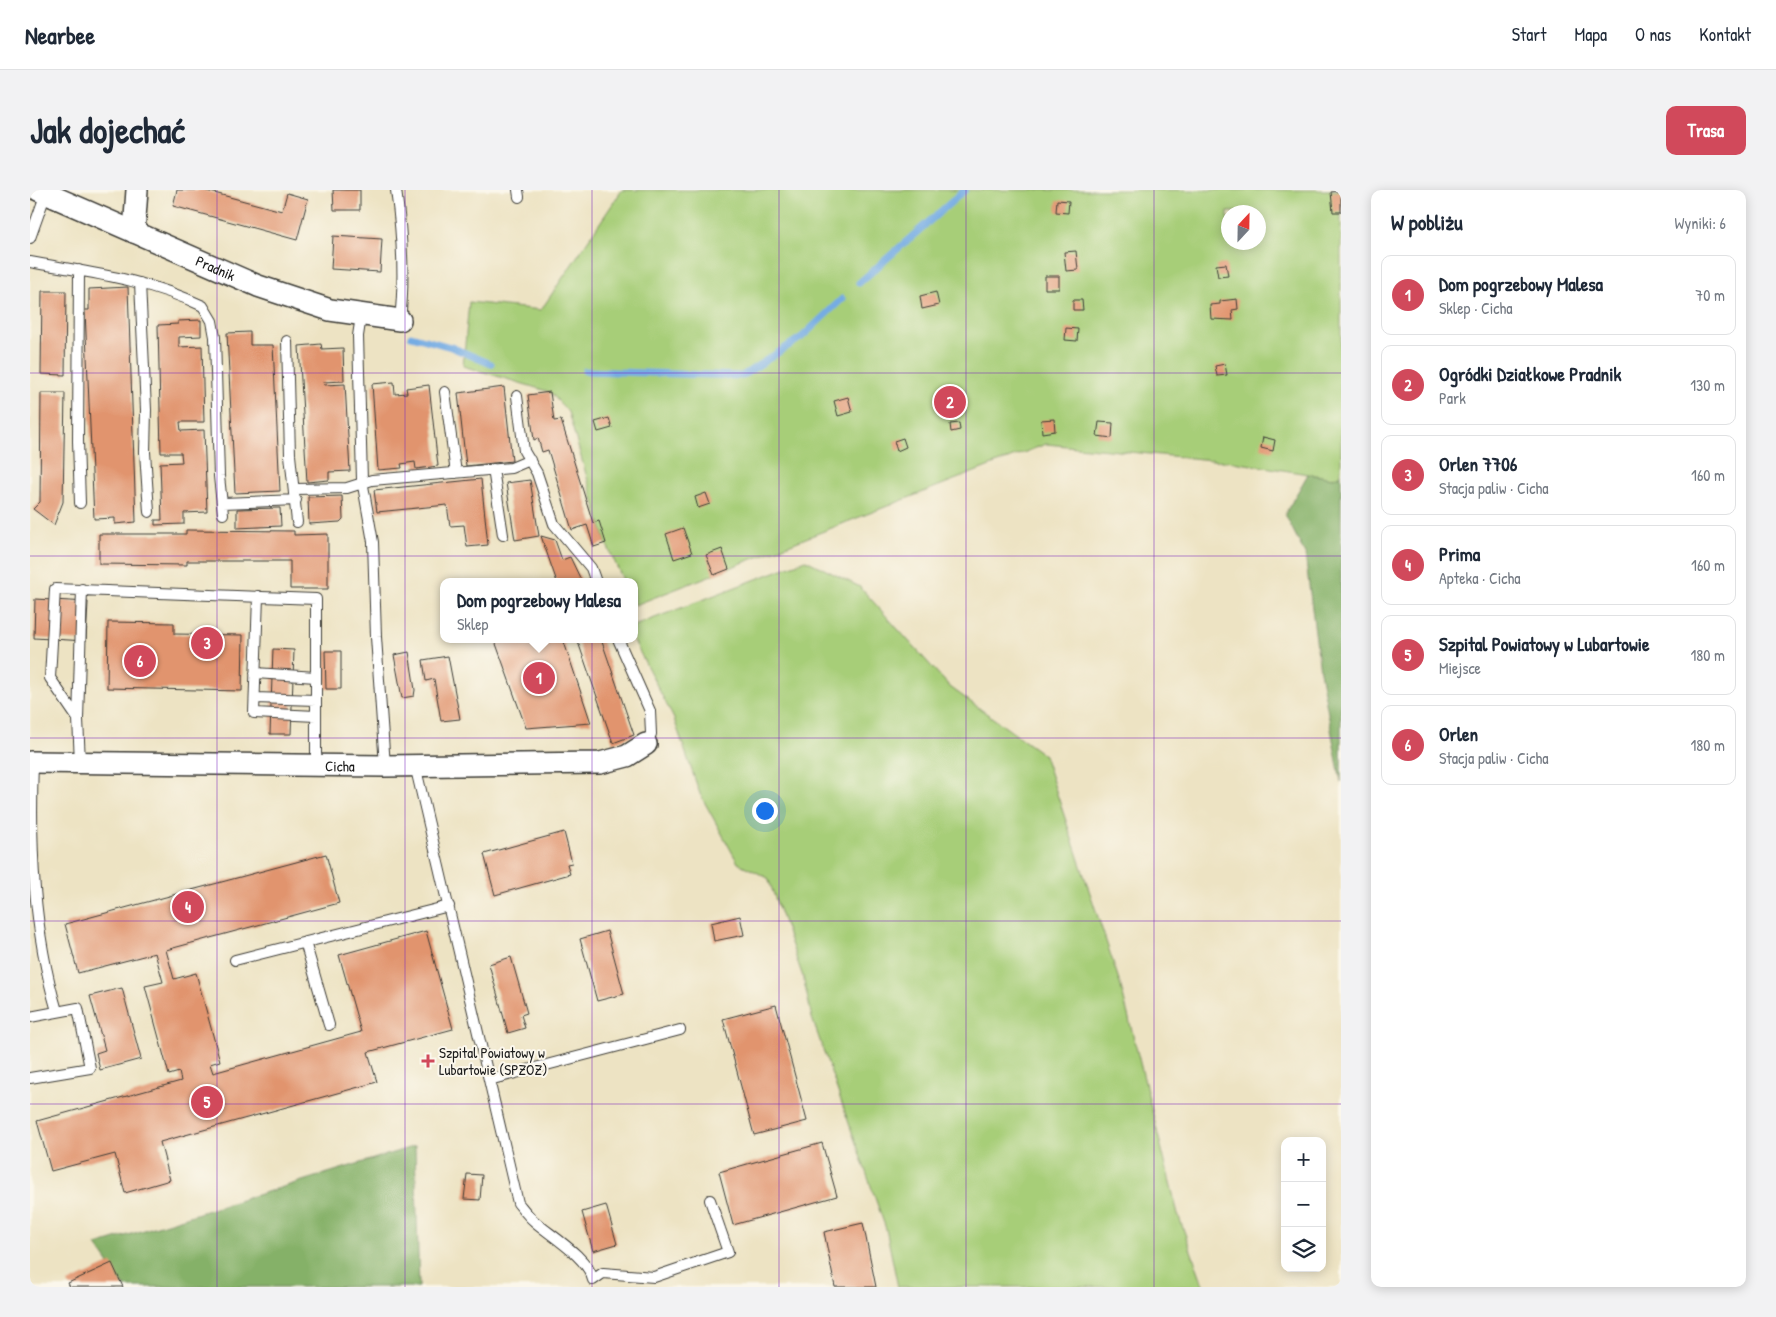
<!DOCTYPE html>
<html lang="pl">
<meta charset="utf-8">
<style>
body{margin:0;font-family:"Patrick Hand",sans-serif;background:#f2f2f3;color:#1f2937}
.controls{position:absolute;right:15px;bottom:15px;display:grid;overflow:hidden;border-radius:10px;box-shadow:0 2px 12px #0003}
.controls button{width:45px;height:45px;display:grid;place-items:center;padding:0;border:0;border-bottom:1px solid #e0e1e3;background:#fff;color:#1f2937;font:25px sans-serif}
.compass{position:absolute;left:1191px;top:15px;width:45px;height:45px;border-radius:50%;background:#fff;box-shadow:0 2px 12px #0003;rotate:22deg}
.you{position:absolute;left:734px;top:620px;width:18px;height:18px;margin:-12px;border:4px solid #fff;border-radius:50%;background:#1a73e8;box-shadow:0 0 0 8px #1a73e833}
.badge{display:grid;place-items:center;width:32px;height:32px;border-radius:50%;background:#d1495b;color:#fff;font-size:16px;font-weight:700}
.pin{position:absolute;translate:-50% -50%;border:2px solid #fff;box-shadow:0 1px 5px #0006}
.popup{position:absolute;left:410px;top:388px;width:198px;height:65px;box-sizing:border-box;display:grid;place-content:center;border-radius:10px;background:#fff;filter:drop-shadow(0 1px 4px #0005);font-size:16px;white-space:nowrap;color:#747a83}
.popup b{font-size:19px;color:#1f2937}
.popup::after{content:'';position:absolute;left:50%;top:100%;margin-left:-10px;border:10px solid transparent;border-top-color:#fff}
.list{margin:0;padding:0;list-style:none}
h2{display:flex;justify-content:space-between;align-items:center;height:65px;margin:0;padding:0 20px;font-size:21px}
h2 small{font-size:16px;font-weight:400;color:#747a83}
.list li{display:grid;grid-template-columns:32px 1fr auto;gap:15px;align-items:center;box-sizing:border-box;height:80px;margin:0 10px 10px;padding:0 10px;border:1px solid #e0e1e3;border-radius:10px}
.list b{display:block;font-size:19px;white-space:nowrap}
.list p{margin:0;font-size:16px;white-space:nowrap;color:#747a83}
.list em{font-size:16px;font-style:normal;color:#747a83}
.icon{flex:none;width:28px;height:28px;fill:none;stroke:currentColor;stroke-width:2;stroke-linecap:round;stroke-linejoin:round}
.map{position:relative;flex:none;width:1311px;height:1097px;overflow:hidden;border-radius:10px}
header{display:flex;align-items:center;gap:30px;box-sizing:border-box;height:70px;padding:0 25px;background:#fff;border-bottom:1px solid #e0e1e3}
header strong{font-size:24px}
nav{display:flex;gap:28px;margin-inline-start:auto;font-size:18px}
.intro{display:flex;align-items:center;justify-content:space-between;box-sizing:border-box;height:120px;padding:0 30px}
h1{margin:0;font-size:35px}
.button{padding:12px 22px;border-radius:10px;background:#d1495b;color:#fff;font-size:18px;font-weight:700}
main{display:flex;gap:30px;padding:0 30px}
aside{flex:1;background:#fff;border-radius:10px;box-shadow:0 2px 12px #0003}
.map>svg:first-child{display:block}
.green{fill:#a7ce78;stroke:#62754a;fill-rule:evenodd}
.forest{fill:#85b168;stroke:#506642}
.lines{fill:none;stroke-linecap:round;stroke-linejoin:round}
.stream{stroke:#74ace3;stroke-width:7}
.building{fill:#e1946e}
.lane-casing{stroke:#3b3a35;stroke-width:12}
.street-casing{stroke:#3b3a35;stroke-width:24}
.lane{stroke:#fff;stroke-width:10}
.street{stroke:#fff;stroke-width:21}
.grid{fill:none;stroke:#7b2cbf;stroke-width:1;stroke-opacity:0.55}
.poi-dot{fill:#d1495b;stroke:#fbf7ec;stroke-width:2}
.labels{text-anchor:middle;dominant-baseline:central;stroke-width:4;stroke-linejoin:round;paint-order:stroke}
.street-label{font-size:15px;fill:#1c1c1c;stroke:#fbf7ec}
.poi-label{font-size:15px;fill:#1c1c1c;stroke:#fbf7ec;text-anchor:start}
</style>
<header>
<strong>Nearbee</strong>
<nav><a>Start</a><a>Mapa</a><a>O nas</a><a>Kontakt</a></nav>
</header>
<div class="intro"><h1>Jak dojechać</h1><a class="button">Trasa</a></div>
<main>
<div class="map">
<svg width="1311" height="1097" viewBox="0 0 1311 1097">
<rect width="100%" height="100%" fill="#fbf7ec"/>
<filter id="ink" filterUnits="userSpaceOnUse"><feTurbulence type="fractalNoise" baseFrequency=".02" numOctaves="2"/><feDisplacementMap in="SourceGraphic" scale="10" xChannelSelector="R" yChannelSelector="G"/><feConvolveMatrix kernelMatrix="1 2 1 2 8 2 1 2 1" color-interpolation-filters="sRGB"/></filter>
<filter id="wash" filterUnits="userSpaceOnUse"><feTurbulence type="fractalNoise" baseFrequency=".0096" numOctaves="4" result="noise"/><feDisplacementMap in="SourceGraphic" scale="20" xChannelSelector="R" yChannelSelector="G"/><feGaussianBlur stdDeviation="1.12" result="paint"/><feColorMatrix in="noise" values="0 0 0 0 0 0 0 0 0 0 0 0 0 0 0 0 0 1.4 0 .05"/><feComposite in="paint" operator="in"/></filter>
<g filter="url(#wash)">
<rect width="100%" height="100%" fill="#ede3c3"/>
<path class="green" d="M592 0H1311V284L1303 288 1203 272 1016 254 605 415 604 392H594L576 353 538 222 520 202 433 176 439 112 511 120ZM1198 22H1228V52H1198Z
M776 370 830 397 920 497 1014 565 1090 793 1148 1024 1174 1097H868L856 1039 782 828 773 787 738 688 708 673 670 604 644 529 603 449 604 436Z"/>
<path class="forest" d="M1278 284 1303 288 1311 284V592L1290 481 1275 364 1255 324Z
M385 956 389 1097H95L66 1055Z"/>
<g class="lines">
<path class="stream" d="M829 93 935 0
M381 146 421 157 461 174
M555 181 712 186 772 147 812 109"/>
</g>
<g id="blocks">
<path class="building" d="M147 0H173L252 21 257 3 278 9 267 50 143 16Z
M303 0H330V20H304Z
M1311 1V22H1303L1301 2Z
M1027 10 1039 11 1038 23 1026 22Z
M303 46 352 49 350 82 301 79Z
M1046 61 1048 80 1036 81 1034 62Z
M1196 74 1198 86 1188 87 1186 75Z
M1015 86H1029V99H1015Z
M98 97 106 332 85 334V328L64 329 55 120H59V99Z
M12 101H36L35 185 11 184Z
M906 102 909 115 892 119 890 106Z
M1207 109 1208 119 1202 120 1203 130 1181 129 1180 115 1190 114V111Z
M1043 110H1052L1053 120H1043Z
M171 130V146L149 147V157L172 156 174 232H150L151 241 174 240 177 322 154 323V334L125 335V330H132L130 273 152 272 151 263H131L128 135 148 134V131Z
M1036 138 1048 139 1047 151 1035 150Z
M220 142V155H243L250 301 205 303 197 143Z
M291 154 292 159 313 158 314 191 293 192 294 195 315 194 320 281 299 282V290L277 292 269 156Z
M1195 174 1197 185 1187 186 1185 176Z
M364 192 365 204 377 203 376 198 399 195 408 276 386 279 385 272 371 274 372 278 348 280 342 194Z
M474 197 482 271 436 276 428 203Z
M520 202 524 231 531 230 563 333 569 331 576 353 564 357 557 335 542 340 518 260 512 262 508 248 504 250 498 205Z
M11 203H35L33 312 24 335 3 319 10 312Z
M818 207 822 222 808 226 804 211Z
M579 228 582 238 568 242 565 232Z
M1024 229 1025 241 1012 243 1011 230Z
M1069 232 1083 233 1082 248 1067 246Z
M929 233 930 240 921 242 920 234Z
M1233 247 1245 250 1243 261 1231 258Z
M873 248 876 257 867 261 864 251Z
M451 289 458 355 437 357 434 335 420 336 417 315 347 322 344 300Z
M500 290 509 346 485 350 476 293Z
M676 303 680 314 668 318 665 307Z
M312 306 313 329 310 332 279 334 278 307Z
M250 318 251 336 207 338V319Z
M653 338 662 363 644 369 636 344Z
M156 340 264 341V345L298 344V399H260V371H157V375L69 374V344H156Z
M511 346 525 350 532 370 540 367 552 392H527Z
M692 359 699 379 684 385 676 365Z
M5 409 58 412 56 451 4 448Z
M78 432 144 433V444L213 445 212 501 77 498Z
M471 449H533L561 533 496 538 465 451Z
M547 449H571L604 545 583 553Z
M243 459 264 460 261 544H240Z
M295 461H311V499H296Z
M379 462 385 500 384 506 372 508 364 465Z
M418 466 430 529 411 531 404 489 396 491 393 470Z
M534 642 542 673 537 674 540 684 465 705 454 664Z
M296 664 309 713 136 760 144 789 166 783 190 871 180 874 183 883 331 842 309 765 396 741 423 839 338 862 347 892 130 952 140 990 95 1003 85 964 21 981 7 931 151 891 149 882 139 885 115 796 133 792 125 763 48 783 35 734Z
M710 726 714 745 684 751 681 733Z
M577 741 594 804 567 811 550 749Z
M481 767 497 823 491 825 495 838 478 843 459 774Z
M92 798 111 869 70 880 66 863 75 860 60 806Z
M746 815 777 931 724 945 693 829Z
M792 953 807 1006 703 1035 689 982Z
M437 984 452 985 450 1010 434 1009Z
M576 1015 587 1054 563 1061 552 1022Z
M833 1033 846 1097H805L794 1042Z
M82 1073 93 1097H40L38 1093Z"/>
</g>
</g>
<g filter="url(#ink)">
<use href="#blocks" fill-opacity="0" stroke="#3b3a35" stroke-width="1"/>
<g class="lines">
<defs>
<path id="lane" d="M366 0C372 43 375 87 370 130
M488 0 489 7
M0 48 16 3
M0 72C61 83 117 89 173 116L182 131 185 147 189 286 193 324
M49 80 48 251 50 313
M110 93 116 220 115 262 119 322
M331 126 328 146 332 290 343 352 346 447 355 576
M257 151 260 265 267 332
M415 202 426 283
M487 206 494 261 507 283 524 334 561 378 566 392
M463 279 473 345
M265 299 317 298 342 290 481 278 500 270
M193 313 266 310
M228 406 224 523 286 526
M588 449 620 521 621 544 616 554
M225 483 286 487
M225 508 286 510
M48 529 52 399
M3 572C0 656 3 740 27 821
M50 572 48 529 20 488 25 399 286 409V575
M385 575 488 1013C493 1019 498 1026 504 1031 521 1046 558 1067 563 1090L573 1083 624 1087 698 1062 680 1010
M275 752 299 835
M205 770 419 716
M0 827 48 818 60 878 0 888
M459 890 650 840"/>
<g id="street">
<path id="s1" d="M8 0 228 96 300 120 370 130"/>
<path d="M104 42 107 0"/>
<path id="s2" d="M0 572 355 576 570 573 597 566 616 554"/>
</g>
</defs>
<use href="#lane" class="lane-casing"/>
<use href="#street" class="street-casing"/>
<use href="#lane" class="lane"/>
<use href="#street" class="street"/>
</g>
</g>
<path class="grid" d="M187 0V1097M375 0V1097M562 0V1097M749 0V1097M936 0V1097M1124 0V1097M0 183H1311M0 366H1311M0 548H1311M0 731H1311M0 914H1311"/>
<path class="poi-dot" d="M395.5 863.5h5v5h5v5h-5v5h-5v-5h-5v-5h5z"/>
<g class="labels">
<g class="street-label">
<text stroke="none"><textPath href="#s1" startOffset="194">Pradnik</textPath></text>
<text stroke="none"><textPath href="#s2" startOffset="310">Cicha</textPath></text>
</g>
<g class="poi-label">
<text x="409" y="862">Szpital Powiatowy w<tspan x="409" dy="17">Lubartowie (SPZOZ)</tspan></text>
</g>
</g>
</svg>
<div class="controls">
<button>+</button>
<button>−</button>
<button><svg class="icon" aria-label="layers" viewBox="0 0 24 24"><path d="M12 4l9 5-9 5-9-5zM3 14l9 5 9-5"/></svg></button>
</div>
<svg class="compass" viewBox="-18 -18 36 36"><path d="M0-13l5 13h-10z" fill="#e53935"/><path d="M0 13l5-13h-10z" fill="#747a83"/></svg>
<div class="you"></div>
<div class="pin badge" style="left:509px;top:488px">1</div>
<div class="popup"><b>Dom pogrzebowy Malesa</b>Sklep</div>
<div class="pin badge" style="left:920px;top:212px">2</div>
<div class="pin badge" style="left:177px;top:453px">3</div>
<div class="pin badge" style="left:158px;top:717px">4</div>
<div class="pin badge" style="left:177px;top:912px">5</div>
<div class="pin badge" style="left:110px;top:471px">6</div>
</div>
<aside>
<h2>W pobliżu<small>Wyniki: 6</small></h2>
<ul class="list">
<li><span class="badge">1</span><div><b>Dom pogrzebowy Malesa</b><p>Sklep · Cicha</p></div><em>70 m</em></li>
<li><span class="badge">2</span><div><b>Ogródki Działkowe Pradnik</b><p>Park</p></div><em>130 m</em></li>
<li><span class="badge">3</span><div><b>Orlen 7706</b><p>Stacja paliw · Cicha</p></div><em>160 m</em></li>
<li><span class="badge">4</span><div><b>Prima</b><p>Apteka · Cicha</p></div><em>160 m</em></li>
<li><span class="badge">5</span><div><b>Szpital Powiatowy w Lubartowie</b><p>Miejsce</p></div><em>180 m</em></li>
<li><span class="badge">6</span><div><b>Orlen</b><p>Stacja paliw · Cicha</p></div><em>180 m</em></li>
</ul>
</aside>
</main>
